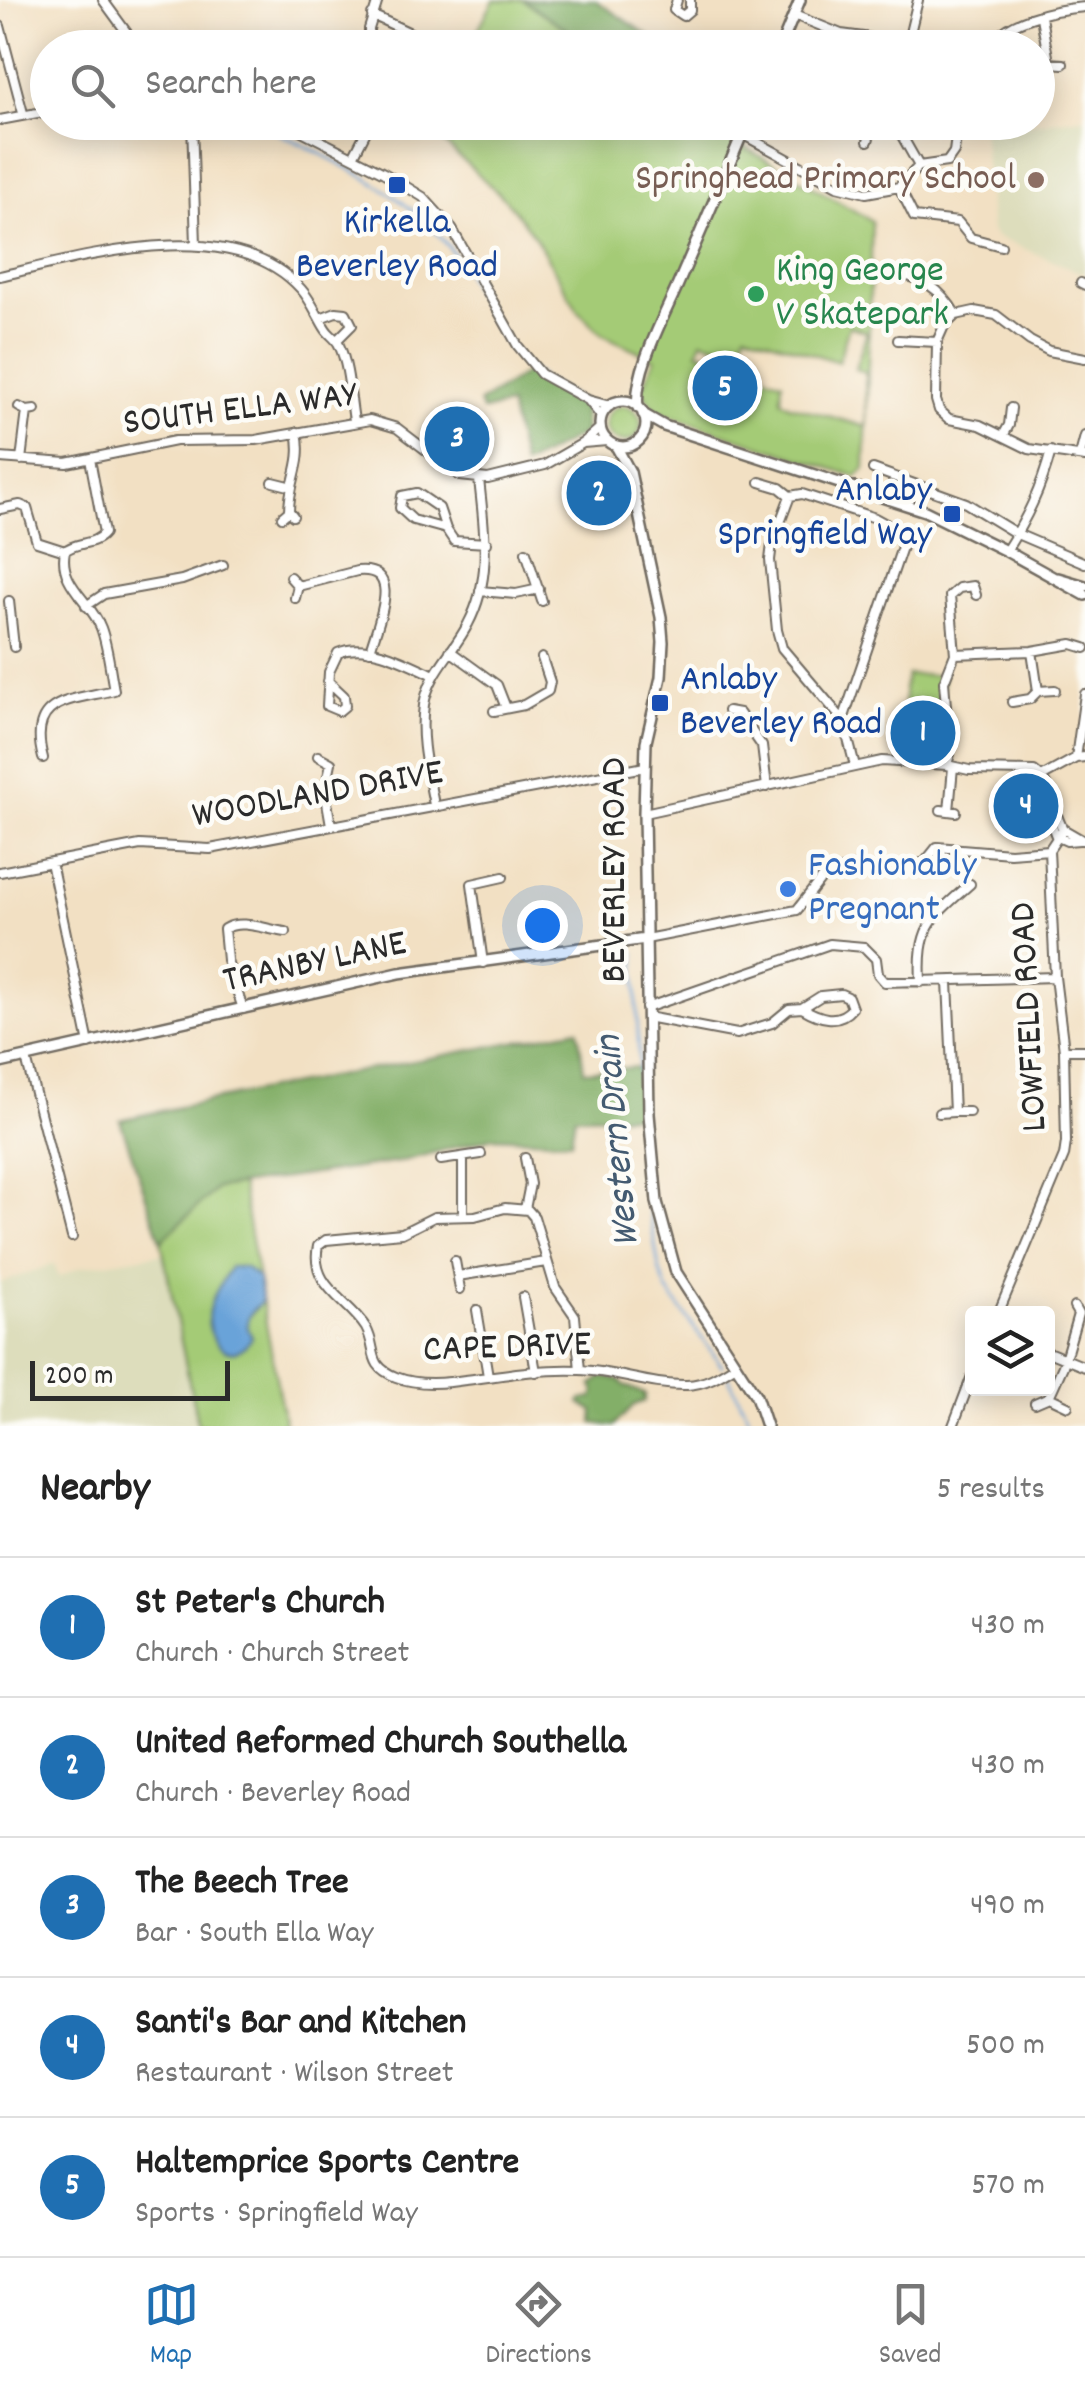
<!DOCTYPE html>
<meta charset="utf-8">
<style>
body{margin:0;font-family:Dekko,sans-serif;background:#f2f2f2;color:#222}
.controls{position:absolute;right:30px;bottom:30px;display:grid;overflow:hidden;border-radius:10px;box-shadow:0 5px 25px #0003}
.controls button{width:90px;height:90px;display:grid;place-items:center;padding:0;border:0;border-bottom:2px solid #e0e0e0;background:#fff;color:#222;font:50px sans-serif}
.scale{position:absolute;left:30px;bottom:25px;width:200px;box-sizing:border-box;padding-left:10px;border:5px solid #2b2b2b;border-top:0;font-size:28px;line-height:35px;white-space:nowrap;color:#2b2b2b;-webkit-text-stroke:8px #fdfcf7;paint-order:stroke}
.you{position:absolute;left:542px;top:925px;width:35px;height:35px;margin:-25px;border:8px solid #fff;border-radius:50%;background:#1a73e8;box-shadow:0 0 0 15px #1a73e833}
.badge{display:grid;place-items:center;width:65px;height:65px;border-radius:50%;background:#1f6fb2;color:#fff;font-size:32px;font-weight:700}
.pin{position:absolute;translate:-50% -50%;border:5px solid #fff;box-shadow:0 2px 10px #0006}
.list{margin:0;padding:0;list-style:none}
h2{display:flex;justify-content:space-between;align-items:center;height:130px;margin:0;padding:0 40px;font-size:42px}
h2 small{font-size:32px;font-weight:400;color:#767676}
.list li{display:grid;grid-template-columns:65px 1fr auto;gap:30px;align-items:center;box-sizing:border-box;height:140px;padding:0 40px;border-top:2px solid #e0e0e0}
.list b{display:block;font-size:38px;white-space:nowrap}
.list p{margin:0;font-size:32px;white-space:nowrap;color:#767676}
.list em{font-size:32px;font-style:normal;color:#767676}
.icon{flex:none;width:55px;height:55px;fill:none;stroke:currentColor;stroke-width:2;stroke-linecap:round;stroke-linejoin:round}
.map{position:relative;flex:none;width:1085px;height:1426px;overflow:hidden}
.search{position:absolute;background:#fff;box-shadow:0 5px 25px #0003;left:30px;right:30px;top:30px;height:110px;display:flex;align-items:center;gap:25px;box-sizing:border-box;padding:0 35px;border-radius:55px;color:#767676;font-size:38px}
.sheet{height:830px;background:#fff}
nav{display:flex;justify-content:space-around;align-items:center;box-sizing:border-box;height:140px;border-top:2px solid #e0e0e0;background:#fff;font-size:28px;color:#767676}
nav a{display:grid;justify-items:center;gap:5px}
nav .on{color:#1f6fb2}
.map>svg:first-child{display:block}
.built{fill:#ddddbc}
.green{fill:#a4cb76;stroke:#687b50;stroke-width:2.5;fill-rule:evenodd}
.forest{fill:#83af67;stroke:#576d49;stroke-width:2.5}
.water{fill:#69a3d9;stroke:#4a6782;stroke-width:2.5}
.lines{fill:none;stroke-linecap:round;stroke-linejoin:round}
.stream{stroke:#69a3d9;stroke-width:2.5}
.minor-casing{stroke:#716a60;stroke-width:12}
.major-casing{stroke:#716a60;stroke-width:14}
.minor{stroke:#fff;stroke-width:8}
.major{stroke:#fff;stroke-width:9}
.education-dot{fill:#8d6e63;stroke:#fdfcf7;stroke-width:4}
.transit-dot{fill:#1a4fb4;stroke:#fdfcf7;stroke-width:4}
.leisure-dot{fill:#2e9e5b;stroke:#fdfcf7;stroke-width:4}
.shop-dot{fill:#3f7fe0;stroke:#fdfcf7;stroke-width:4}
.labels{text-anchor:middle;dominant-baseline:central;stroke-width:9;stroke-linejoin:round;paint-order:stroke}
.education-label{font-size:38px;fill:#785e54;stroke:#fdfcf7;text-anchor:end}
.transit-label{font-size:38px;fill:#164399;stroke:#fdfcf7}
.leisure-label{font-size:38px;fill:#27864d;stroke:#fdfcf7;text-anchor:start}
.street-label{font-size:38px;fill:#2b2b2b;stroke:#fdfcf7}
.shop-label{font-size:38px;fill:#366cbe;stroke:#fdfcf7;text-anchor:start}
.water-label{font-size:40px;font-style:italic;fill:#445b71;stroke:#fdfcf7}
</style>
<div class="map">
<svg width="1085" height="1426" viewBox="0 0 1085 1426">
<rect width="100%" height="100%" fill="#fdfcf7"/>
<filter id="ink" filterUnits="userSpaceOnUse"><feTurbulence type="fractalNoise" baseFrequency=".01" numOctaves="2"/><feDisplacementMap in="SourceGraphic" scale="20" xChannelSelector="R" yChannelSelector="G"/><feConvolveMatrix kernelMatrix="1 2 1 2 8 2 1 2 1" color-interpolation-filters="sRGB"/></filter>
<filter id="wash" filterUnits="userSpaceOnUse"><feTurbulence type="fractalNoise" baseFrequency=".0048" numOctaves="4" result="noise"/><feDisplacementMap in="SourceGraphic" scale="40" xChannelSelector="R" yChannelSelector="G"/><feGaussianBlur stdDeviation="2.25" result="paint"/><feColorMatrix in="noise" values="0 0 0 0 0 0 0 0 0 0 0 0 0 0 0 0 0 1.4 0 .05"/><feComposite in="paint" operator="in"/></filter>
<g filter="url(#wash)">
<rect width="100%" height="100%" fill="#f2e0c3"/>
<path class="built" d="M1085 117V272L1082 273 996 237 991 231 982 129Z
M165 1253 198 1426H0V1283L54 1264 59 1277 81 1267Z"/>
<path class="green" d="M494 0H523L593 47 468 48Z
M428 122 702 123 872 221 865 469 857 477 658 412 641 391 655 359 603 335 579 312 535 237 506 200 426 126ZM849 326 867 332 855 369 865 372 867 427 790 405 781 400 782 381 698 351 702 340 738 352 746 332 838 362Z
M605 424a18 18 0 1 1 36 0a18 18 0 1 1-36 0Z
M907 675H943L941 698 947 751 943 757 906 755 904 687Z
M241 1184 258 1278 244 1267H230L214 1296 246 1327 247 1319 262 1301 285 1426H198L161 1241 217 1188Z"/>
<path class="forest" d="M523 0H595L665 47H593Z
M530 370 537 377 583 402 585 433 523 466 509 405 482 411 479 403Z
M578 1029 584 1071 638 1067 639 1115 575 1116 571 1141 493 1137 399 1162 217 1188 161 1241 120 1120C271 1086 425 1060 578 1029Z
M602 1377 620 1380 624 1385 645 1394V1401L634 1405 614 1426 593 1423 594 1411 580 1403 581 1400 593 1398 595 1390 592 1385Z"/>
<path class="water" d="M230 1267H244L258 1278 262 1301C249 1313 242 1321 252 1337 233 1370 203 1341 209 1310 212 1295 223 1281 230 1267Z"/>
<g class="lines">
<path class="stream" d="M255 122C323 155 401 187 448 246 481 288 494 348 540 377
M547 382 586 407 594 417
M635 953 643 1174 659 1269 667 1290 722 1366
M728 1376 753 1426"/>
</g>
</g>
<g filter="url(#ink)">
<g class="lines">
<defs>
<path id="minor" d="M103 0 138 48
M677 0 674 10 683 16 690 10V0
M372 15 419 37
M794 15 841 34 901 42 909 37 918 0
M1041 17 1049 62
M0 26 23 113
M369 48V29L378 0
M990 48C1001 20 1057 9 1085 7
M1038 62 1063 64
M0 120 48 111
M192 122 196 245
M284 122 384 173 423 197 452 229 518 346 541 374 588 400 610 406
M866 125 871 131 868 141
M871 131 898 129 919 166
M742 134 837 186 866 193 899 187 919 166 947 162 954 152 958 122
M353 157 371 122
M899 187 914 217 958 222 971 238 1001 246
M891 274C922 275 941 289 956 315
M0 276C85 256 232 212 301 289 311 300 317 315 325 328 329 335 336 338 339 345 349 366 350 397 354 420
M1081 283 1085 285
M320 318 336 312 346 313 352 325 337 340
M898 340 937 342
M1085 358 1049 351 1030 341 996 315 974 311 956 315 944 326 937 342 936 400 939 410 949 419 980 425 1029 449 1085 457
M588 400 601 416
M19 407 27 411 35 410
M1004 434 1009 425 1011 408
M583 443 607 441
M1080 455 1085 436
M0 458 67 463 175 441 256 440 370 420 397 428 460 476 488 479 545 465 583 443 600 428
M21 460 27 411
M873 469 966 503 1017 534 1085 563
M273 482 289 486
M760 482 780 488 790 496 772 544 770 560 777 630 782 648 843 720 855 766
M790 496 802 494 875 518 897 530 902 547 843 720
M0 509 20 505 27 508 37 542 65 551
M289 511C289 480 304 464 297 432
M282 517 289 511 293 516
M446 529 439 508 417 493 402 496 400 508 413 520 446 529 454 541 487 543
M65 551C76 541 94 546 104 533L90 459
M1006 551C1027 518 1041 489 1051 451
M526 552 542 601
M290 577 298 586 295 598
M298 586 357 571C406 566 376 626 370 651
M480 591 516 594 539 589
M9 601 14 647
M86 606 104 594 182 580 223 565
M450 651 497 685 506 708
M955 654 1032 651 1072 644 1085 648
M955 654 950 596 959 588 973 586 976 595
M328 681 344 696 345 706 339 711 327 706 329 672 338 653C366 640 408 663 434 675
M1038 691 1055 690
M1012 702 1030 699 1038 691 1032 651
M494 711 524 705 548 691 550 682 542 658
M728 711 739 713 762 746 767 787
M318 756 331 763 325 791 331 825
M43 758C27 698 70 701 114 690 110 670 108 647 101 628 91 601 58 584 65 551
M1076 758 1085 694
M947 765 950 754 944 682 955 654
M1025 773 1035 782 1056 836 1067 841 1079 840
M1038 779 1076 758 1085 757
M434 805C428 772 419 739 424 705 429 672 454 652 468 624 493 577 484 529 479 479
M941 810 956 812
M949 811 953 767
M644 813 882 761 947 765 969 770 1034 771C1053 784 1052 810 1063 829L1082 840
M51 862 89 1044
M902 869 925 862 937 847 1010 853 1049 850
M0 872 140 845 210 849 645 767
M646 939 797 910 824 875 856 866
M483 963 472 884 503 877
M921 982C918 927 930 919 970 884
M948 982 954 1112H969
M646 1008 830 944 864 947 876 959 878 974 885 982 1055 977
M243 1009 227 960 224 929C241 918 267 930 286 932
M647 1017 737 1034 772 1023 789 1009 802 1008 821 996 841 994 848 997 852 1008C838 1025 819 1018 802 1008
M1064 1050H1085
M26 1058 72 1237
M939 1113 954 1112
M441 1160 481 1154
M525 1209 530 1184 525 1158
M463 1216V1157
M455 1261 460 1289
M458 1276 546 1262
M523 1297 536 1372
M477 1310 488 1376
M998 1314 1064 1156 1066 1142 1064 1050 1055 977 1049 850 1063 829
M1048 1352 1085 1367
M580 1370 575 1316 555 1287 534 1217 528 1210 505 1208 475 1216 434 1217 402 1233 326 1240 318 1246C309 1286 349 1300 366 1328 378 1350 366 1365 396 1377 414 1384 432 1384 450 1382 492 1377 536 1368 580 1370 615 1371 651 1386 687 1385 706 1384 720 1375 736 1365
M1049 1397 1063 1366 1078 1314 1074 1307
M1035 1403 1049 1397 1068 1406
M953 1426 972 1376"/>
<path id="major" d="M780 48 800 0
M600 424a23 23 0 1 1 46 0a23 23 0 1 1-46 0Z
M638 408C633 372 665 315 679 282 702 229 725 176 747 122
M643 414 664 426 925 511 1006 551 1085 595
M616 446 630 472 661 617 663 642 661 677 646 742 644 813 649 1114 657 1202 676 1272 756 1396 766 1426
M1058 578 1085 586
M0 1063 399 973 646 939"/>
</defs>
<use href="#minor" class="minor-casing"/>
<use href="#major" class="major-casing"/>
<use href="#minor" class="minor"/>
<use href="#major" class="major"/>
</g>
</g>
<circle class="education-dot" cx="1036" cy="180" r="10"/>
<g class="transit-dot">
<rect x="387" y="175" width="20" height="20" rx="5"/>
<rect x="942" y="504" width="20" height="20" rx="5"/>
<rect x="650" y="693" width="20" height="20" rx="5"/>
</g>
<circle class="leisure-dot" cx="756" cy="294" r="10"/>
<circle class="shop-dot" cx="788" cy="889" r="10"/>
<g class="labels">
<g class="education-label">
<text x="1016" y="180">Springhead Primary School</text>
</g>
<g class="transit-label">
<text x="397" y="224">Kirkella<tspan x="397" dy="44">Beverley Road</tspan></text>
<text x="932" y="492" text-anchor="end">Anlaby<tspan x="932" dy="44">Springfield Way</tspan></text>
<text x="680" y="681" text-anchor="start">Anlaby<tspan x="680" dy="44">Beverley Road</tspan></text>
</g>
<g class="leisure-label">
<text x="776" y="272">King George<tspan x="776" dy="44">V Skatepark</tspan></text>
</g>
<g class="street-label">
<text transform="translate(240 411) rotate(-7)">SOUTH ELLA WAY</text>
<text transform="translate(318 796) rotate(-10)">WOODLAND DRIVE</text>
<text transform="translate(616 870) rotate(-90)">BEVERLEY ROAD</text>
<text transform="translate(315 964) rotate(-12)">TRANBY LANE</text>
<text transform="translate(1031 1017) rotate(-93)">LOWFIELD ROAD</text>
<text transform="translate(507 1349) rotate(-2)">CAPE DRIVE</text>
</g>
<g class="shop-label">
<text x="808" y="867">Fashionably<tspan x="808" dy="44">Pregnant</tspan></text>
</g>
<g class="water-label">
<text transform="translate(620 1141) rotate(-95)">Western Drain</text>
</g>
</g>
</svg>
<div class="controls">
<button><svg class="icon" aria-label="layers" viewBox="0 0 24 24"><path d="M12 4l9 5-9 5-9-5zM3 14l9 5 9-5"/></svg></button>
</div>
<div class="scale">200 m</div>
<div class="you"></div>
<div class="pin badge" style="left:923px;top:733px">1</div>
<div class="pin badge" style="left:599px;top:493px">2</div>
<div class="pin badge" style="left:457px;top:439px">3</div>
<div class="pin badge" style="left:1026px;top:806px">4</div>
<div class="pin badge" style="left:725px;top:388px">5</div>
<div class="search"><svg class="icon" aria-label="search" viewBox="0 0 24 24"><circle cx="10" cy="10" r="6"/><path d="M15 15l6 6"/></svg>Search here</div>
</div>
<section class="sheet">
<h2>Nearby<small>5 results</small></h2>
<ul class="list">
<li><span class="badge">1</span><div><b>St Peter's Church</b><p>Church · Church Street</p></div><em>430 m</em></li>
<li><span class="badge">2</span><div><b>United Reformed Church Southella</b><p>Church · Beverley Road</p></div><em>430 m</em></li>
<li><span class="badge">3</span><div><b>The Beech Tree</b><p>Bar · South Ella Way</p></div><em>490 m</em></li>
<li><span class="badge">4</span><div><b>Santi's Bar and Kitchen</b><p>Restaurant · Wilson Street</p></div><em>500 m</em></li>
<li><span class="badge">5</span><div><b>Haltemprice Sports Centre</b><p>Sports · Springfield Way</p></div><em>570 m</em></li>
</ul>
</section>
<nav>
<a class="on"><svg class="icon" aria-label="map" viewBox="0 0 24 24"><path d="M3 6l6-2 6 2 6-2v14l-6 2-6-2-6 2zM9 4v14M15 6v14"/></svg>Map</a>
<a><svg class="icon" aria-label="directions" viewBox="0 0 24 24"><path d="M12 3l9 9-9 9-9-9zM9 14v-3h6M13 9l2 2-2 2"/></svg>Directions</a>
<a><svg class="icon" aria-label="saved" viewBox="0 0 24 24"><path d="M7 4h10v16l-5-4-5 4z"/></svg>Saved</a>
</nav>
